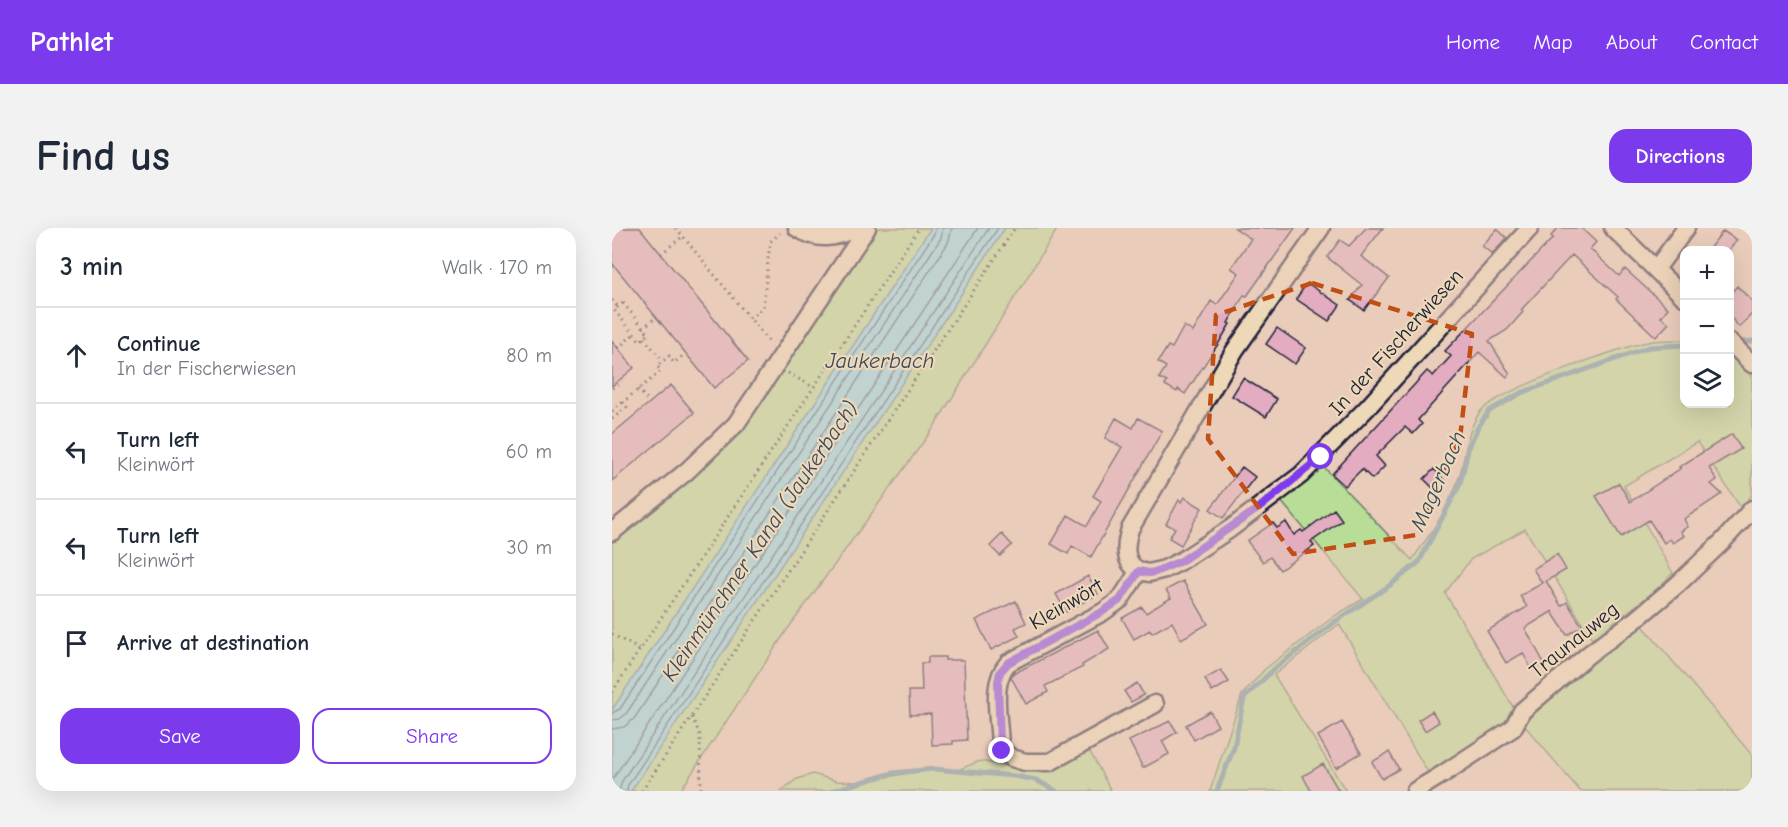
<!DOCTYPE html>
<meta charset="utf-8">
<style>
body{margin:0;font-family:"Comic Neue",sans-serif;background:#f2f2f3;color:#1f2937}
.controls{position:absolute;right:18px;top:18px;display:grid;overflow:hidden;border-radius:12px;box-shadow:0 6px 24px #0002}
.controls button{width:54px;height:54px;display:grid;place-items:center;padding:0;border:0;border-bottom:2px solid #e0e1e3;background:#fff;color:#1f2937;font:30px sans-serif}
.stop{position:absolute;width:18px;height:18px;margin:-14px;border:4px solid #7c3aed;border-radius:50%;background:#fff}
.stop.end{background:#7c3aed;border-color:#fff;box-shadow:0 2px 6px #0008}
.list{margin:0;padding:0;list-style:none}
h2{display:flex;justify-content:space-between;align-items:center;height:78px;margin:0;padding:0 24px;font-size:26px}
h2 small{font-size:20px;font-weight:400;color:#747a83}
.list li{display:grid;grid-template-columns:39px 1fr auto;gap:18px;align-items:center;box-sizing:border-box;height:96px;padding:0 24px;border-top:2px solid #e0e1e3}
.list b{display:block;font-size:22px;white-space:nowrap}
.list p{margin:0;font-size:20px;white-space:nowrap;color:#747a83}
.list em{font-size:20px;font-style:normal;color:#747a83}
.actions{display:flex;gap:12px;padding:18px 24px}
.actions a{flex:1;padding:14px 0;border:2px solid #7c3aed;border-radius:18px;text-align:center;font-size:21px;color:#7c3aed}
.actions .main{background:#7c3aed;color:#fff}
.icon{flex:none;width:33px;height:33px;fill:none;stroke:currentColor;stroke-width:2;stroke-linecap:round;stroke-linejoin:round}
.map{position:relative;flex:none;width:1140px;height:563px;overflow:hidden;border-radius:18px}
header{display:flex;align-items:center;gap:36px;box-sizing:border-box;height:84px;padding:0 30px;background:#7c3aed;color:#fff}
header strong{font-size:28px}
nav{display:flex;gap:33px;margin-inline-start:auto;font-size:21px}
.intro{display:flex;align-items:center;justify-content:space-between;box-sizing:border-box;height:144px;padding:0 36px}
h1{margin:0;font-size:42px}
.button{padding:15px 27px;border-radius:18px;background:#7c3aed;color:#fff;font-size:21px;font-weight:700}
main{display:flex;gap:36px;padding:0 36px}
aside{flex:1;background:#fff;border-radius:18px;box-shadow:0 6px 24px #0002}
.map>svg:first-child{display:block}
.green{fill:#b8dd97;stroke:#6d8069;stroke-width:1.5}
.water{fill:#8edced;stroke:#6392a6;stroke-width:1.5}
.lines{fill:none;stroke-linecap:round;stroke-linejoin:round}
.shore{stroke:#4d6c82;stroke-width:1.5}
.stream{stroke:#6392a6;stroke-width:5}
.building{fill:#e3acc1;stroke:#22223b;stroke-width:1.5}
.minor-casing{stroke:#22223b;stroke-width:21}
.path{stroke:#22223b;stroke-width:3;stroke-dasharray:1.5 4.5;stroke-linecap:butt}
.minor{stroke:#edd9b7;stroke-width:16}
.route{stroke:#7c3aed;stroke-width:8}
.marked{fill:none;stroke:#c04e15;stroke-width:4.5;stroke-dasharray:12 8;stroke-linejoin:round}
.labels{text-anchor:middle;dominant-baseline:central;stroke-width:4.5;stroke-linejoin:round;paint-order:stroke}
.street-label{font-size:21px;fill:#22223b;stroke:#edd9b7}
.water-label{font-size:22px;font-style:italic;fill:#38475f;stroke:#edd9b7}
</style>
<header>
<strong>Pathlet</strong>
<nav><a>Home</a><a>Map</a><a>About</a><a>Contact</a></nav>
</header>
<div class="intro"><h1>Find us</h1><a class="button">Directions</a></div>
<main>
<aside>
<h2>3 min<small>Walk · 170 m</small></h2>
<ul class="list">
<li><svg class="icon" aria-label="ahead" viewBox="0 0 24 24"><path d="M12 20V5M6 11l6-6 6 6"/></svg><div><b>Continue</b><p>In der Fischerwiesen</p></div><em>80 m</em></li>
<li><svg class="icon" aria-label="left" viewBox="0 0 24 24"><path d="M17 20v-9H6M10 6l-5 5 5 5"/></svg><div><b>Turn left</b><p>Kleinwört</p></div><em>60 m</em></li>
<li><svg class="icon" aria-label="left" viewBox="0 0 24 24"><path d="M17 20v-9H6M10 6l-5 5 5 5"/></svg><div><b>Turn left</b><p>Kleinwört</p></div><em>30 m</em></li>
<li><svg class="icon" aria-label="arrive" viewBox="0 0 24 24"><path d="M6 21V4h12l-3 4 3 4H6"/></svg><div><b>Arrive at destination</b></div></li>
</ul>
<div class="actions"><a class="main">Save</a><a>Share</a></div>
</aside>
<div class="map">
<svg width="1140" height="563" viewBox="0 0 1140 563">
<rect width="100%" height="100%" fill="#eaccba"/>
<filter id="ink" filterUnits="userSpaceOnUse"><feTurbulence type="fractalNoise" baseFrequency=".0167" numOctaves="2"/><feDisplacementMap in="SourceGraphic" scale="12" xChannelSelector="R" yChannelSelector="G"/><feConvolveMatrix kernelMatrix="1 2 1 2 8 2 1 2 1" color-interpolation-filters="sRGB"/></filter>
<g filter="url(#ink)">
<path class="green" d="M259 0H319L0 482V309L113 216Z
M393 0H446L320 202 175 402 68 563H19Z
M1072 112V176H1118V126L1140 148V267L1129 280 1085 214 1012 258 1061 345 1044 362 980 411 913 301 859 331 833 365 901 479 899 492 817 546 727 396 662 447 734 563H598L630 467 653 441 724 387 751 371 669 273 711 238 800 332C817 308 839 277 847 249 854 227 854 203 868 184 884 163 1012 117 1041 113 1051 112 1062 112 1072 112Z
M1031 398 1140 527V563H968L912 497 914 493 978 436Z
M476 520 499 563H169L185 551 201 546 224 553 246 554 321 541 341 544 368 533 429 545Z"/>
<path class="water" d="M319 0H393L19 563H0V482Z"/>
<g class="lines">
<path class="shore" d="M0 485 8 481 322 6 324 0
M0 492 8 491 14 486 329 10 331 0
M0 501 12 499 22 491 336 15 340 0
M0 552 366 0
M7 563 10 553 377 0
M15 563 16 557 386 0"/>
<path class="stream" d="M1125 115 1140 113
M219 563 281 545 322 541 402 548 424 552 444 563
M605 563 622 519 632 470 663 440 724 393 777 358 807 334 848 256 857 218 866 199 877 183 909 165 1037 119 1072 117"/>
</g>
<path class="building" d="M0 0H28L136 133 102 160 0 35Z
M623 0H683L635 68 632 67 616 95 618 96 608 113 573 166 566 161 565 164 553 157 555 154 547 150 554 139 546 134 556 118 560 120 572 98 581 104 599 73 605 77 627 45 619 40 639 11Z
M754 0H771L749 28 777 50 752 82 738 72 750 57 715 29 728 12 737 18Z
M946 0H969L984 14 978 21 1007 48 1013 41 1056 80 1049 89 1057 95 1044 109 1004 71 1006 69 960 27 909 82 911 84 895 102 877 113 898 146 895 149 867 124 806 192 810 196 801 206 793 199 764 228 773 238 760 251 750 241 733 258 720 246 815 143 821 148 839 128 833 123 941 10 939 8Z
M885 1 895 10 880 26 870 18Z
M1111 3 1125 12 1117 22H1096Z
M695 55 728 77 717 93 684 71Z
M1125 58 1140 73V86L1127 99 1118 89V66Z
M665 100 694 120 683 136 654 116Z
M0 113 22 140 0 158Z
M631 150 665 171 654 189 620 168Z
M59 157 82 185 0 253V206Z
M504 190 521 200 526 190 550 203 479 329 460 318 456 326 439 316 456 287 475 298 489 273 481 268 510 219 493 210Z
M1120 206 1129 221 1097 240 1105 252 1099 256 1110 266 1072 291 1076 299 1069 303 1072 308 1061 315 1058 311 1052 315 1037 292 1009 309 984 268 1007 255 1018 274 1069 240 1067 239Z
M630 239 643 249 611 290 598 281Z
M822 241 835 255 825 264 812 251Z
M572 269 590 280 569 317 557 310 563 300 554 296 567 272 569 274Z
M722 281 730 292 699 314 702 318 668 342 658 329 651 334 635 313 661 295 665 300 674 294 682 307 689 302 691 304Z
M390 306 400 317 388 328 378 318Z
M945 326 954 342 934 353 949 378 955 374 970 398 955 407 940 384 941 383 913 400 932 435 920 442 911 425 894 435 875 403 915 379 908 368 932 354 930 355 921 341Z
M476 348 486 366 454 384 444 366Z
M571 353 596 396 569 411 560 394 540 405 538 402 522 411 510 390 530 379 534 385 559 370 554 362Z
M404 373 414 395 403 400 407 408 379 422 364 392Z
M486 402 497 421 470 437 471 439 433 458 436 464 414 476 399 449 401 446Z
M316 429H333V432H352L355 512 341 513V516L320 517 319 486 298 487 297 463H310L309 435H316Z
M609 442 617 454 600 464 593 451Z
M525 455 532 467 519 474 512 463Z
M598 483 606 498 582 512 574 497Z
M820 483 827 494 813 503 806 492Z
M558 493 565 504 550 513 557 526 531 540 517 513Z
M730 494 749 525 724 540 706 508Z
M777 524 787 541 770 551 760 534Z
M711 536 727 563H699L691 548Z"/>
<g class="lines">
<defs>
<path id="minor" d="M185 0C205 13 223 11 244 0
M1001 0 1072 69
M1044 41 1074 0
M1118 114 1140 136
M0 304 75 243 124 196 255 0
M527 343 537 345 553 341 569 333 618 301 689 247 756 179 918 0
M543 476 438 534H413L400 530 390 523 388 516C387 490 378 455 396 435L491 384 508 372 527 343C511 334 513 317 518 301L623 122 709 0
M803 563 831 546 901 500 910 483 977 426 1022 393 1066 356 1111 313 1140 281"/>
</defs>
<use href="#minor" class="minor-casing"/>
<path class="path" d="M64 0 159 116
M49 26 71 8
M0 39 2 37
M0 72 6 79
M11 75 37 106 28 113 2 82Z
M138 91 151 79 158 14 168 5
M31 100 44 89
M32 110 51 133
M6 120 22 106
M176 145 201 159
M0 160 10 153
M26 161 38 175
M0 183 11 174
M0 191 15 179 11 174 49 143 45 138 57 128 62 135 74 125
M0 406 28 422
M0 464 307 0
M80 489 88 507 89 563
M30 563 403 0"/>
<use href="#minor" class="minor"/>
</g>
</g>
<g class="lines" filter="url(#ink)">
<path class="route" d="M390 523 388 516 386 454 388 444 396 435 490 384 508 372 527 343 537 345 543 344 569 333 647 280 709 229"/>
</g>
<path d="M0 0H1140V563H0ZM700 55 860 106 848 210 804 307 681 326 596 211 604 87Z" fill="#eaccba" fill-opacity=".55" fill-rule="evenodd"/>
<path class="marked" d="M700 55 860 106 848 210 804 307 681 326 596 211 604 87Z"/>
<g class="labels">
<g class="street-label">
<text transform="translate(784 114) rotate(-48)">In der Fischerwiesen</text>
<text transform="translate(454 376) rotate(-30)">Kleinwört</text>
<text transform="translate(962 412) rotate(-39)">Traunauweg</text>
</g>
<g class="water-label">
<text x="268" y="133">Jaukerbach</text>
<text transform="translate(826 253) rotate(-66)">Magerbach</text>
<text transform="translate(148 313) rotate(-56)">Kleinmünchner Kanal (Jaukerbach)</text>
</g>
</g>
</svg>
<div class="controls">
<button>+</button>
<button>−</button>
<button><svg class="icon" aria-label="layers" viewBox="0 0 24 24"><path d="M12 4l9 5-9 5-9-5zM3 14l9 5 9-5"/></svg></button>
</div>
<div class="stop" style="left:709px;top:229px"></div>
<div class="stop end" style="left:390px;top:523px"></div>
</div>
</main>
